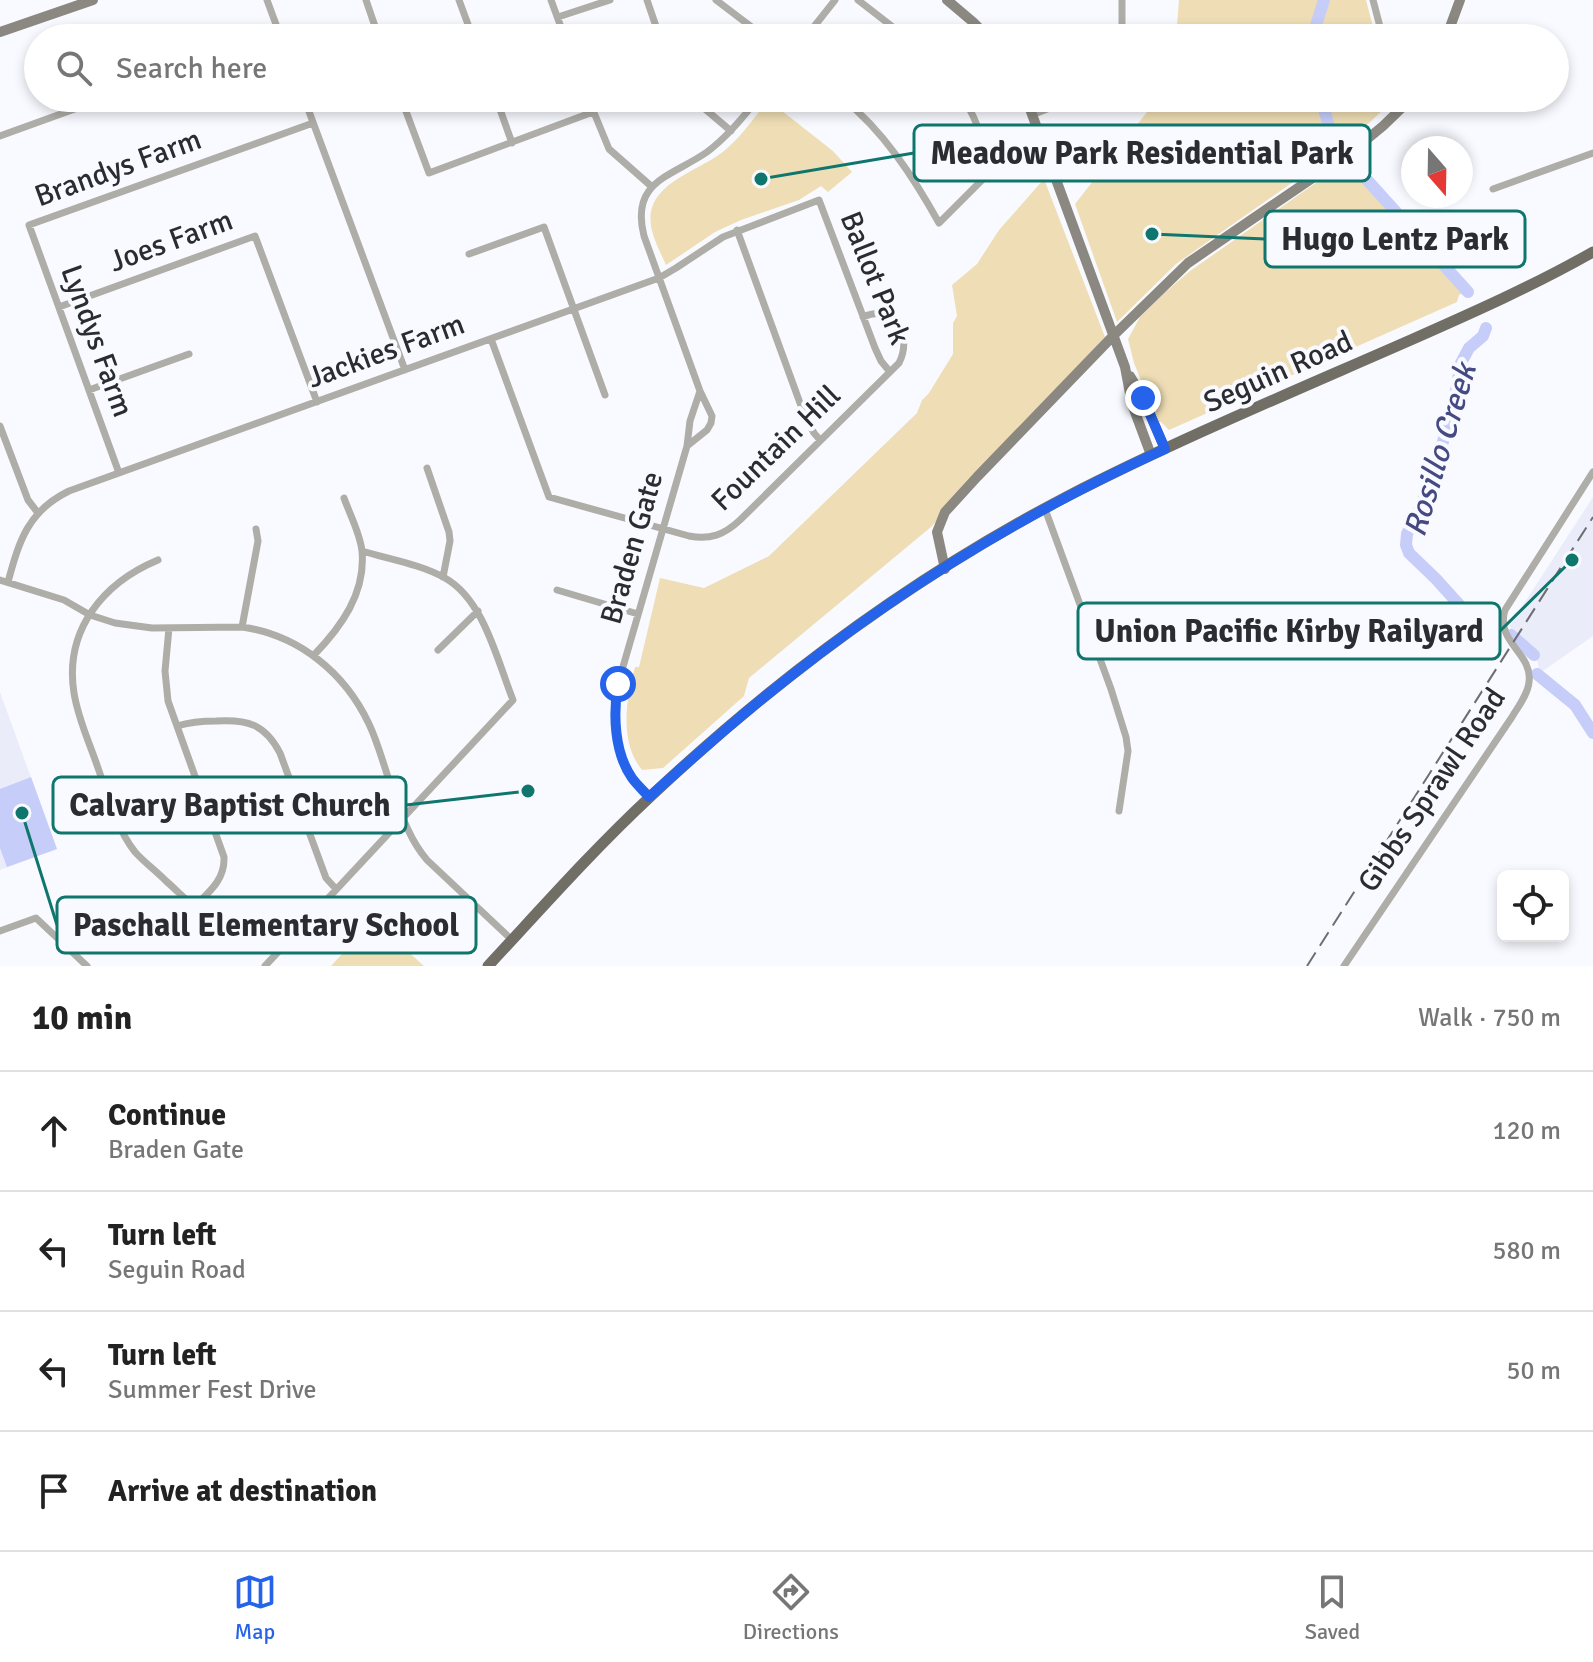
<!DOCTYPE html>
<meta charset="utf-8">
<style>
body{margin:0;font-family:Signika,sans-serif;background:#f6f6f6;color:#222}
.controls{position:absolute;right:24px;bottom:24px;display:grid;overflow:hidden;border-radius:12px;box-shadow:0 4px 12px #0003}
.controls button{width:72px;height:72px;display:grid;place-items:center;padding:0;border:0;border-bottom:2px solid #e0e0e0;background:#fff;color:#222;font:40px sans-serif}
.compass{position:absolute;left:1401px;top:136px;width:72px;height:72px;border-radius:50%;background:#fff;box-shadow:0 4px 12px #0003;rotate:160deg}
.stop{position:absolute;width:24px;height:24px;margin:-18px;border:6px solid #2563eb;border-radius:50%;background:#fff}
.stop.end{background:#2563eb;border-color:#fff;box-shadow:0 2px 8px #0008}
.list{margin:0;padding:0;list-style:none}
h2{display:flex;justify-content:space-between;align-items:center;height:104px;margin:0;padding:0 32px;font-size:34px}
h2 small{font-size:26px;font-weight:400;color:#767676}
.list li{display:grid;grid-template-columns:52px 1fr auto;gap:24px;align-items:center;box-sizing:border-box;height:120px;padding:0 32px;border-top:2px solid #e0e0e0}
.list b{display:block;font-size:30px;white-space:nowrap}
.list p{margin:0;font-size:26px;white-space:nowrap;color:#767676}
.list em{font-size:26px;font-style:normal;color:#767676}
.icon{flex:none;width:44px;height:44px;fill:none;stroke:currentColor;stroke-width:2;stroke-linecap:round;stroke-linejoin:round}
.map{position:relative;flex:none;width:1593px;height:966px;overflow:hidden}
.search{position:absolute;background:#fff;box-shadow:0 4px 12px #0003;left:24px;right:24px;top:24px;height:88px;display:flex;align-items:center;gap:20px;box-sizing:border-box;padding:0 28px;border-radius:44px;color:#767676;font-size:30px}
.sheet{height:584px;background:#fff}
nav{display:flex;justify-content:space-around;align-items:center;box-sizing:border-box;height:112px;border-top:2px solid #e0e0e0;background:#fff;font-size:22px;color:#767676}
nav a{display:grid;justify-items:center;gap:4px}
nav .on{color:#2563eb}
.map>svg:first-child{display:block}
.built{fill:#eaedf9}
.green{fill:#efdeb5}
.water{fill:#c6cdf9}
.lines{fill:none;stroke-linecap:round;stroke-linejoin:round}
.river{stroke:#c6cdf9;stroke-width:12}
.street{stroke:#afada8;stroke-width:7}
.secondary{stroke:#8b8881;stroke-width:10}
.primary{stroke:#716e65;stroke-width:11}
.rail{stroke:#6d6e73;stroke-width:2;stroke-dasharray:16 8;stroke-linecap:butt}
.route{stroke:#2563eb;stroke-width:10}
.labels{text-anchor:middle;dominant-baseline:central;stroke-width:8;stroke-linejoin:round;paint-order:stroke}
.street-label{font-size:30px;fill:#2b2c30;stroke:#f9faff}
.water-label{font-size:32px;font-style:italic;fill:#454b82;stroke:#f9faff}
.leader{fill:none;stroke:#0f766e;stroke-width:3}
.callout-dot{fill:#0f766e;stroke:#f9faff;stroke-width:3}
.callout{fill:#f9faff;stroke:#0f766e;stroke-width:3}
.callout-label{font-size:32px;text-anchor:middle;font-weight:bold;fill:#2b2c30}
</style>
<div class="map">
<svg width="1593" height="966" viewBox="0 0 1593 966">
<rect width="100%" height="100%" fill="#f9faff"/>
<path class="built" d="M1593 497V636L1540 673 1535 652 1511 632 1510 625Z
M0 692 57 849 0 870Z"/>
<path class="green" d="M1179 0H1366L1376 38H1176Z
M1158 98H1396L1343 147 1176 264 1117 322 1075 204Z
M768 100 833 151 852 172 828 192 821 186 799 200 741 220 715 232 666 265C661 254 655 242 652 231 641 184 695 174 724 151 741 137 755 117 768 100Z
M1347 161 1464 293 1459 295 1457 302 1169 430 1161 422H1158L1134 363 1128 339 1140 317 1163 294 1190 271Z
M1044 179 1105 337 931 527 749 678 744 696 663 768 642 770C619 742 626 699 635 667H639L660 578 704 588 769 556 917 413 922 400 929 393 953 354V323L957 316 952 285 977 264 999 230Z
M373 920 424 966H331Z"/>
<path class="water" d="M31 777 57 849 7 867 0 848V789Z"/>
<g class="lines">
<path class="river" d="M1312 38 1324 0
M1321 98 1329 127 1341 151 1468 292
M1486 328 1483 336 1469 348 1461 363 1451 418 1421 506 1407 534 1406 545 1409 553 1436 579 1491 640H1494
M1511 635 1534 655
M1537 674 1575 705 1593 733"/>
<path class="street" d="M267 0 281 38
M366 0 379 38
M459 0 473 38
M551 0 565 38
M647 0 660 38
M716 0 766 38
M858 0 907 38
M1122 0V38
M1373 0 1383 38
M558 17 610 0
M805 38 835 0
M304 98 405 370
M401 98 429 173 593 112
M496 98 512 143
M588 98 609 149 651 186
M692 98 731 131
M842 98C883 130 914 178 939 223L994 168 974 118 964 98
M1032 115 1075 98
M0 136 105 98
M1493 189 1593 153
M737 230 804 414 814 433 820 440
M469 254 544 227 605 395
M59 307 255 236 317 402
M491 339 549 497 689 536C710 540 724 535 740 520L899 363C913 335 895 303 863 317
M89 390 189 354
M0 426 28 500 38 513
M687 446 707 430 711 423 712 416 700 391 644 236C630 181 671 177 707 152 727 137 743 118 758 98
M427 468 449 532 450 541 443 577
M119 473 29 225 313 123
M1045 509 1111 689 1126 737 1128 751 1119 811
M158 560C103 583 64 630 74 693 78 719 90 744 98 768 108 796 116 828 135 852 144 862 156 871 166 881 181 894 195 910 213 920 234 932 257 941 279 950
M0 580 64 600 90 615 115 623 152 628 242 627C299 635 345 673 369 724 378 743 383 763 390 783 400 810 408 838 427 860L512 940
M8 582C19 541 28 511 69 491L659 278 676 268 723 237 819 200 875 348 881 361 890 372
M557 590 638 614
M242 627 258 541 256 529
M169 628 165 671 168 701 224 857C225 880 209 892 194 907
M438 650 478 611
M314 655C341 627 366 593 362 551 360 533 350 515 344 498
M177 726C190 722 202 721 216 721 247 719 265 724 280 753L326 878 336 889
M649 797C644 791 637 785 632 778 614 752 613 714 618 684L687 446 690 421 700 391
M0 931 36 918 87 966
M265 966 513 700C497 660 484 600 445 578 420 564 388 559 362 551
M1344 966 1512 717C1518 707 1528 694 1529 682 1533 653 1495 642 1505 610L1593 472"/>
<path class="secondary" d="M947 0 973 22 989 38
M0 32 93 0
M1446 38 1460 0
M1026 98 1125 367 1132 404 1151 455
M1130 376 1143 398 1165 449
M945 569 937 532 945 512 977 477 1114 335 1188 263 1355 149 1383 126 1412 98"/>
<path class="primary" d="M488 966C541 909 593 850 650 797 774 680 915 576 1066 497 1179 439 1297 390 1413 339 1474 312 1535 285 1593 252"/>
<path class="rail" d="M1307 966 1593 517"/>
</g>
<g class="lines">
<path class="route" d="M618 684C613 714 614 752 632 778 637 785 644 791 649 797 696 755 743 713 792 675 906 585 1033 509 1165 449L1143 398"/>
</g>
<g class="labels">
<g class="street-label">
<text transform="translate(118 168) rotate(-20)">Brandys Farm</text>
<text transform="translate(171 241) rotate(-20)">Joes Farm</text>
<text transform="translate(875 278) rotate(68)">Ballot Park</text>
<text transform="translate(97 341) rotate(70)">Lyndys Farm</text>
<text transform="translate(386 351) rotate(-20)">Jackies Farm</text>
<text transform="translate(1278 372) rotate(-24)">Seguin Road</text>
<text transform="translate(776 448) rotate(-44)">Fountain Hill</text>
<text transform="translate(632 548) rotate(-74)">Braden Gate</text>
<text transform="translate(1432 790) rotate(-56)">Gibbs Sprawl Road</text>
</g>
<g class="water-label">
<text transform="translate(1440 450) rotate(-73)">Rosillo Creek</text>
</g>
</g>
<path class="leader" d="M761 179L914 153M1152 234L1265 239M1572 560L1500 631M528 791L406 805M22 813L57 925"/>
<g class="callout-dot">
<circle cx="761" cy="179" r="8"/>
<circle cx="1152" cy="234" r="8"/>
<circle cx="1572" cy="560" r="8"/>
<circle cx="528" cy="791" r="8"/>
<circle cx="22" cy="813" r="8"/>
</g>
<g class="callout">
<rect x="914" y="125" width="456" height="56" rx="8"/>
<rect x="1265" y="211" width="260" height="56" rx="8"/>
<rect x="1078" y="603" width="422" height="56" rx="8"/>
<rect x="53" y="777" width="353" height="56" rx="8"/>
<rect x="57" y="897" width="419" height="56" rx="8"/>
</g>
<g class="callout-label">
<text x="1142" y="164">Meadow Park Residential Park</text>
<text x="1395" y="250">Hugo Lentz Park</text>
<text x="1289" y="642">Union Pacific Kirby Railyard</text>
<text x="230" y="816">Calvary Baptist Church</text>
<text x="266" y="936">Paschall Elementary School</text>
</g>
</svg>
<div class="controls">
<button><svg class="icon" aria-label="locate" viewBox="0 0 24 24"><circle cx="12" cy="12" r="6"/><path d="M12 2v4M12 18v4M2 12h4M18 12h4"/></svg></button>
</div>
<svg class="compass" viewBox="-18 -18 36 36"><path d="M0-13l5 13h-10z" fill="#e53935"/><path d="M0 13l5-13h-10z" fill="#767676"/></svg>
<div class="stop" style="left:618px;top:684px"></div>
<div class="stop end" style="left:1143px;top:398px"></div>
<div class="search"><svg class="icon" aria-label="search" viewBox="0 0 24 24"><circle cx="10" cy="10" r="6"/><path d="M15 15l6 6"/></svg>Search here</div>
</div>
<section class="sheet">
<h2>10 min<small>Walk · 750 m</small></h2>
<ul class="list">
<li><svg class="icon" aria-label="ahead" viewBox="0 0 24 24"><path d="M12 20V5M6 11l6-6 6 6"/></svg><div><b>Continue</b><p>Braden Gate</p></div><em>120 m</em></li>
<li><svg class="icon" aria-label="left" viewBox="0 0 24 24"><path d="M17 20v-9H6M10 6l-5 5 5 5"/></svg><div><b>Turn left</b><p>Seguin Road</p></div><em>580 m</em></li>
<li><svg class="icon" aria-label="left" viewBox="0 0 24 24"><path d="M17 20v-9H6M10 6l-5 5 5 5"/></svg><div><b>Turn left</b><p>Summer Fest Drive</p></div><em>50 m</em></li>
<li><svg class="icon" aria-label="arrive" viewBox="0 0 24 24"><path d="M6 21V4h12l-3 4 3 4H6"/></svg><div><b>Arrive at destination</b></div></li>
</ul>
</section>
<nav>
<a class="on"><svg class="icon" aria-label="map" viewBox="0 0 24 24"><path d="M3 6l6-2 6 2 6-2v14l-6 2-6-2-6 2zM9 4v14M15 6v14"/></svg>Map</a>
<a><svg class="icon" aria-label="directions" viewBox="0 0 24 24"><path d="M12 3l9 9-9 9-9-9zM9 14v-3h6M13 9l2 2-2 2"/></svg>Directions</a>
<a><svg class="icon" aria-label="saved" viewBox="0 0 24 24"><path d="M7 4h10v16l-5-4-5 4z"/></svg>Saved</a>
</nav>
